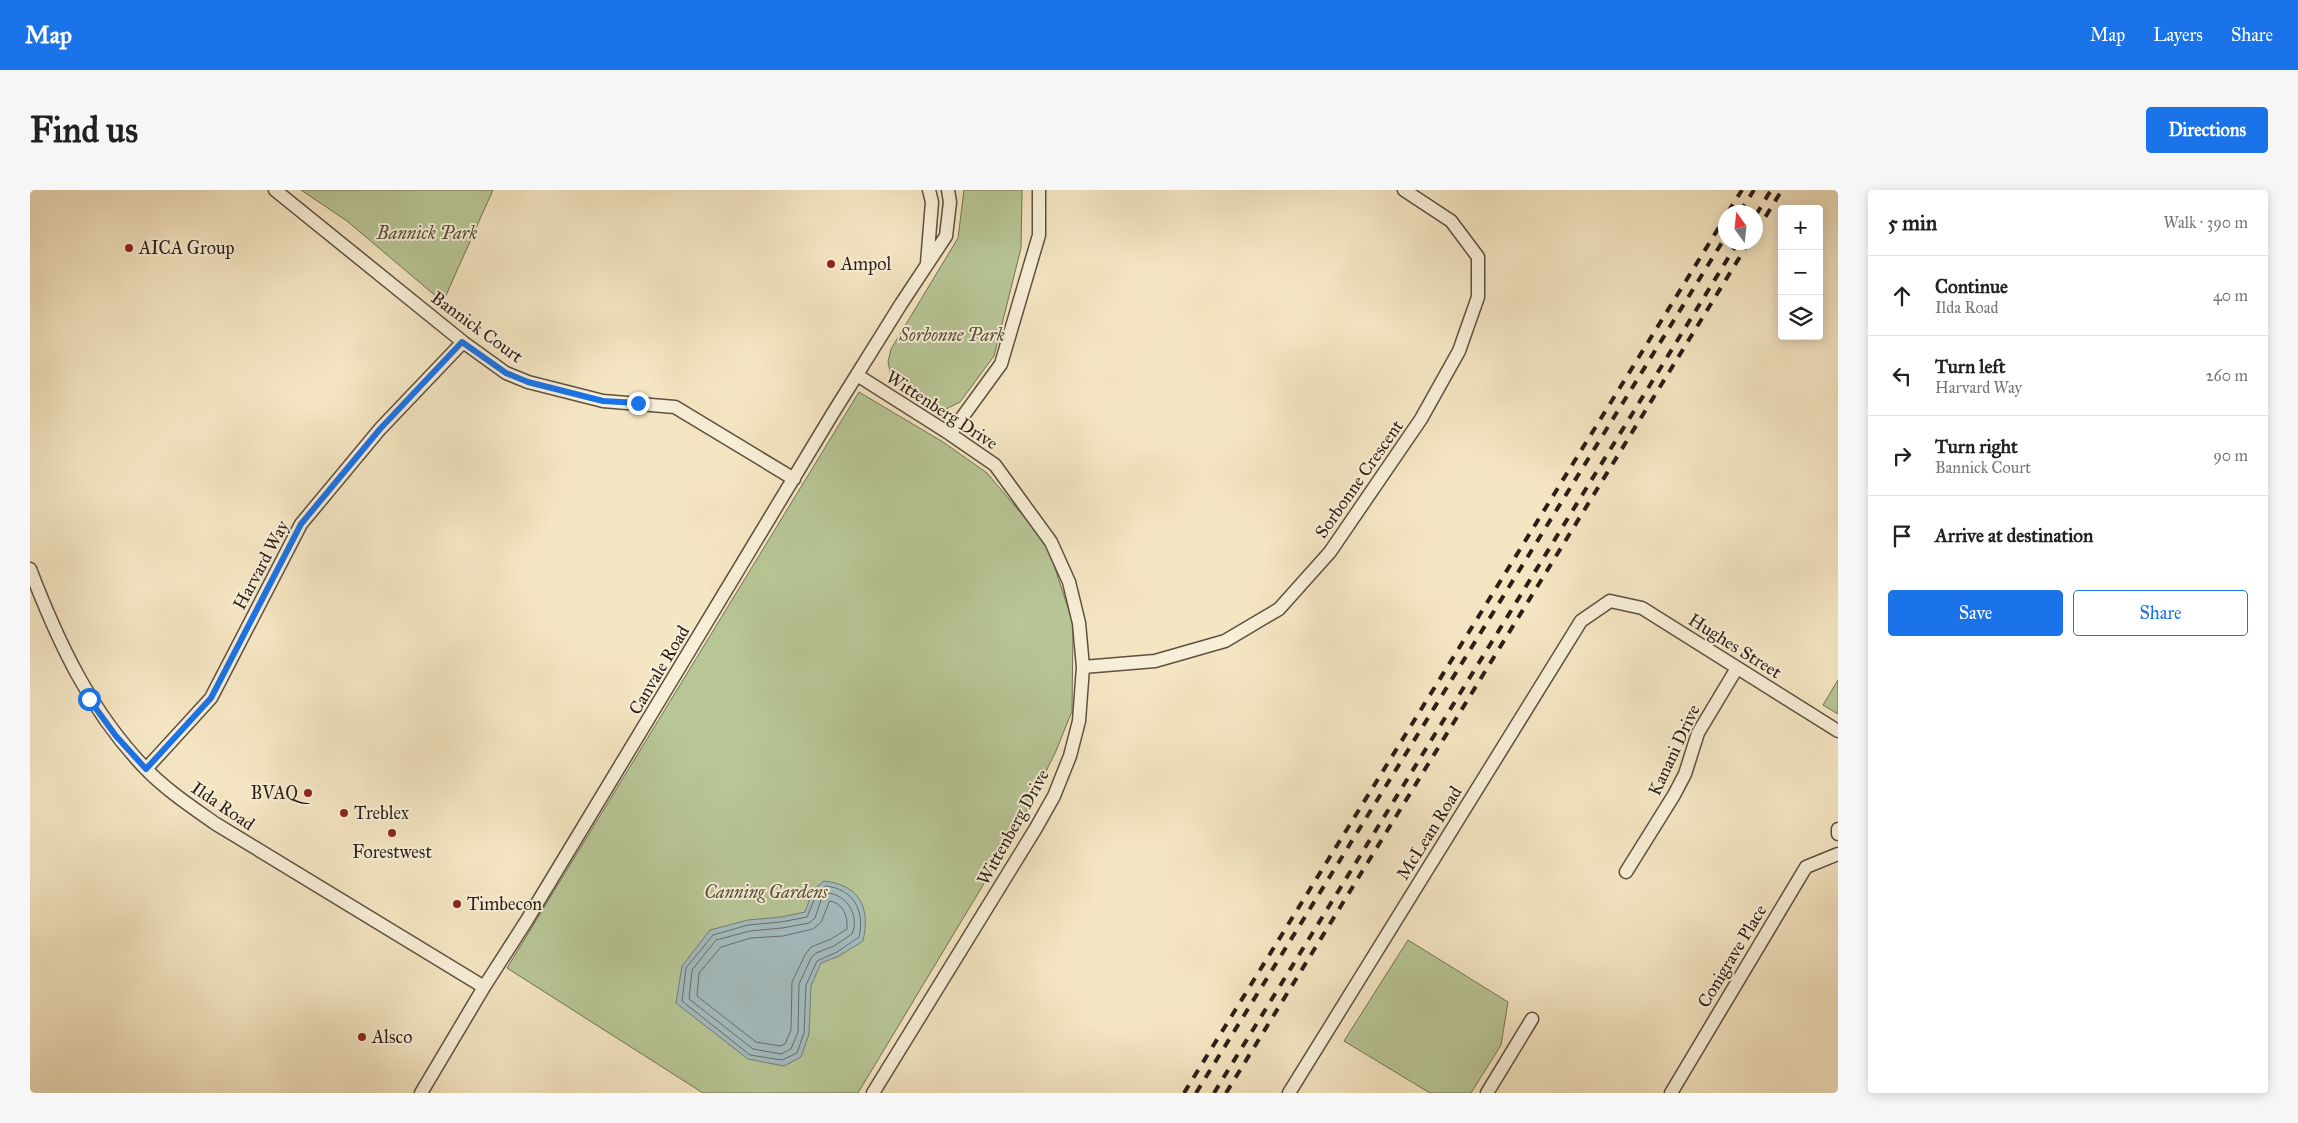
<!DOCTYPE html>
<meta charset="utf-8">
<style>
body{margin:0;font-family:"IM FELL Great Primer",serif;background:#f6f6f6;color:#222}
.controls{position:absolute;right:15px;top:15px;display:grid;overflow:hidden;border-radius:5px;box-shadow:0 2px 12px #0003}
.controls button{width:45px;height:45px;display:grid;place-items:center;padding:0;border:0;border-bottom:1px solid #e0e0e0;background:#fff;color:#222;font:25px sans-serif}
.compass{position:absolute;left:1688px;top:15px;width:45px;height:45px;border-radius:50%;background:#fff;box-shadow:0 2px 12px #0003;rotate:345deg}
.stop{position:absolute;width:15px;height:15px;margin:-11px;border:4px solid #1a73e8;border-radius:50%;background:#fff}
.stop.end{background:#1a73e8;border-color:#fff;box-shadow:0 1px 5px #0008}
.list{margin:0;padding:0;list-style:none}
h2{display:flex;justify-content:space-between;align-items:center;height:65px;margin:0;padding:0 20px;font-size:21px}
h2 small{font-size:16px;font-weight:400;color:#767676}
.list li{display:grid;grid-template-columns:32px 1fr auto;gap:15px;align-items:center;box-sizing:border-box;height:80px;padding:0 20px;border-top:1px solid #e0e0e0}
.list b{display:block;font-size:19px;white-space:nowrap}
.list p{margin:0;font-size:16px;white-space:nowrap;color:#767676}
.list em{font-size:16px;font-style:normal;color:#767676}
.actions{display:flex;gap:10px;padding:15px 20px}
.actions a{flex:1;padding:11px 0;border:1px solid #1a73e8;border-radius:5px;text-align:center;font-size:18px;color:#1a73e8}
.actions .main{background:#1a73e8;color:#fff}
.icon{flex:none;width:28px;height:28px;fill:none;stroke:currentColor;stroke-width:2;stroke-linecap:round;stroke-linejoin:round}
.map{position:relative;flex:none;width:1808px;height:903px;overflow:hidden;border-radius:5px}
header{display:flex;align-items:center;gap:30px;box-sizing:border-box;height:70px;padding:0 25px;background:#1a73e8;color:#fff}
header strong{font-size:24px}
nav{display:flex;gap:28px;margin-inline-start:auto;font-size:18px}
.intro{display:flex;align-items:center;justify-content:space-between;box-sizing:border-box;height:120px;padding:0 30px}
h1{margin:0;font-size:35px}
.button{padding:12px 22px;border-radius:5px;background:#1a73e8;color:#fff;font-size:18px;font-weight:700}
main{display:flex;gap:30px;padding:0 30px}
aside{flex:1;background:#fff;border-radius:5px;box-shadow:0 2px 12px #0003}
.map>svg:first-child{display:block}
.green{fill:#b8c696;stroke:#727256}
.water{fill:#a3bcbf;stroke:#737d7b}
.lines{fill:none;stroke-linecap:round;stroke-linejoin:round}
.shore{stroke:#676d6a;stroke-width:1}
.minor-casing{stroke:#5e5041;stroke-width:15}
.minor{stroke:#f8efd8;stroke-width:12}
.rail{stroke:#2b1e16;stroke-width:4;stroke-dasharray:9 9;stroke-linecap:butt}
.route{stroke:#1a73e8;stroke-width:6}
.poi-dot{fill:#8f2418;stroke:#f8efd8;stroke-width:2}
.labels{text-anchor:middle;dominant-baseline:central;stroke-width:4;stroke-linejoin:round;paint-order:stroke}
.park-label{font-size:18px;font-style:italic;fill:#55503c;stroke:#f8efd8}
.poi-label{font-size:18px;fill:#2b1e16;stroke:#f8efd8;text-anchor:start}
.street-label{font-size:18px;fill:#2b1e16;stroke:#f8efd8}
</style>
<header>
<strong>Map</strong>
<nav><a>Map</a><a>Layers</a><a>Share</a></nav>
</header>
<div class="intro"><h1>Find us</h1><a class="button">Directions</a></div>
<main>
<div class="map">
<svg width="1808" height="903" viewBox="0 0 1808 903">
<rect width="100%" height="100%" fill="#f5e6c3"/>
<filter id="stains"><feTurbulence type="fractalNoise" baseFrequency=".004" numOctaves="4"/><feColorMatrix values="0 0 0 0 .2 0 0 0 0 .09 0 0 0 0 .02 0 0 0 .5 -.17"/></filter>
<radialGradient id="worn" r=".72"><stop offset=".6" stop-color="#630" stop-opacity="0"/><stop offset="1" stop-color="#630" stop-opacity=".3"/></radialGradient>
<path class="green" d="M271 0H463L413 112 317 31Z
M934 0H992L991 58 964 166 930 212 914 220 861 186 858 172 861 159 928 48Z
M829 202 913 252 957 283 1017 354 1043 433 1042 521 1026 561 991 632 828 903H673L477 778Z
M1808 490V524L1793 515Z
M1378 750 1478 812 1471 855 1441 903H1400L1314 851Z"/>
<path class="water" d="M794 691C829 695 841 717 833 751L809 766 791 773 781 796 779 844 771 867 754 876 718 869 646 813 652 776 680 740 718 730 751 727 775 722 783 700Z"/>
<g class="lines">
<path class="shore" d="M796 696C824 699 835 721 829 747L807 762 787 771 776 795 774 843 767 863 752 870 720 865 652 811 656 778 683 745 718 735 751 732 777 727 787 703Z
M797 703C817 704 830 726 822 744L804 756 786 763 781 768 769 794 768 842 761 859 751 864 723 859 659 809 662 780 686 750 720 741 752 738 779 733 785 728 792 707Z
M800 711C813 713 818 726 817 739L801 749 781 757 775 765 762 792 761 840 755 854 750 856 726 852 667 806 669 783 691 757 721 748 753 746 783 739 791 732Z"/>
<defs>
<path id="minor" d="M245 0 433 152 476 183 498 192 573 211 645 217 764 289
M897 73 902 12 899 0
M827 185 920 244 965 275 1021 352 1039 392 1049 433 1053 477 1049 531 1040 566 1024 606 1006 638 843 903
M920 244 971 174 1009 45V0
M0 379C28 452 60 521 115 578 136 600 162 617 186 634L454 797
M1053 477 1125 471 1195 451 1249 419 1300 362 1391 229 1429 161 1448 107V67L1421 31 1374 0
M116 579 181 508 271 334 350 239 433 152
M1808 639V644
M1596 682 1644 605 1655 584 1668 543 1707 478
M391 903 454 797 497 730 803 223 871 114 916 46 920 12 918 0
M1259 903 1551 431 1580 411 1612 418 1808 541
M1457 903 1502 829
M1641 903 1776 677 1808 664"/>
</defs>
<use href="#minor" class="minor-casing"/>
<use href="#minor" class="minor"/>
<path class="rail" d="M1698 22 1712 0
M1710 22 1724 0
M1726 25 1741 0
M1726 42 1752 0
M1154 903 1696 26
M1166 903 1696 46
M1184 903 1708 52
M1196 903 1719 52"/>
</g>
<g class="lines">
<path class="route" d="M59 509 86 546 116 579 181 508 271 334 350 239 432 152 476 183 498 192 573 211 608 213"/>
</g>
<g class="poi-dot">
<circle cx="99" cy="58" r="5"/>
<circle cx="801" cy="74" r="5"/>
<circle cx="278" cy="603" r="5"/>
<circle cx="314" cy="623" r="5"/>
<circle cx="362" cy="643" r="5"/>
<circle cx="427" cy="714" r="5"/>
<circle cx="332" cy="847" r="5"/>
</g>
<g class="labels">
<g class="park-label">
<text x="397" y="43">Bannick Park</text>
<text x="922" y="145">Sorbonne Park</text>
<text x="736" y="702">Canning Gardens</text>
</g>
<g class="poi-label">
<text x="109" y="58">AICA Group</text>
<text x="811" y="74">Ampol</text>
<text x="268" y="603" text-anchor="end">BVAQ</text>
<text x="324" y="623">Treblex</text>
<text x="362" y="662" text-anchor="middle">Forestwest</text>
<text x="437" y="714">Timbecon</text>
<text x="342" y="847">Alsco</text>
</g>
<g class="street-label">
<text transform="translate(447 137) rotate(36)">Bannick Court</text>
<text transform="translate(912 220) rotate(33)">Wittenberg Drive</text>
<text transform="translate(1329 289) rotate(-55)">Sorbonne Crescent</text>
<text transform="translate(231 375) rotate(-62)">Harvard Way</text>
<text transform="translate(1705 456) rotate(32)">Hughes Street</text>
<text transform="translate(629 480) rotate(-59)">Canvale Road</text>
<text transform="translate(1644 560) rotate(-65)">Kanani Drive</text>
<text transform="translate(193 616) rotate(34)">Ilda Road</text>
<text transform="translate(983 637) rotate(-61)">Wittenberg Drive</text>
<text transform="translate(1399 643) rotate(-58)">McLean Road</text>
<text transform="translate(1702 766) rotate(-59)">Conigrave Place</text>
</g>
</g>
<rect width="100%" height="100%" filter="url(#stains)"/>
<rect width="100%" height="100%" fill="url(#worn)"/>
</svg>
<div class="controls">
<button>+</button>
<button>−</button>
<button><svg class="icon" aria-label="layers" viewBox="0 0 24 24"><path d="M12 4l9 5-9 5-9-5zM3 14l9 5 9-5"/></svg></button>
</div>
<svg class="compass" viewBox="-18 -18 36 36"><path d="M0-13l5 13h-10z" fill="#e53935"/><path d="M0 13l5-13h-10z" fill="#767676"/></svg>
<div class="stop" style="left:59px;top:509px"></div>
<div class="stop end" style="left:608px;top:213px"></div>
</div>
<aside>
<h2>5 min<small>Walk · 390 m</small></h2>
<ul class="list">
<li><svg class="icon" aria-label="ahead" viewBox="0 0 24 24"><path d="M12 20V5M6 11l6-6 6 6"/></svg><div><b>Continue</b><p>Ilda Road</p></div><em>40 m</em></li>
<li><svg class="icon" aria-label="left" viewBox="0 0 24 24"><path d="M17 20v-9H6M10 6l-5 5 5 5"/></svg><div><b>Turn left</b><p>Harvard Way</p></div><em>260 m</em></li>
<li><svg class="icon" aria-label="right" viewBox="0 0 24 24"><path d="M7 20v-9h11M14 6l5 5-5 5"/></svg><div><b>Turn right</b><p>Bannick Court</p></div><em>90 m</em></li>
<li><svg class="icon" aria-label="arrive" viewBox="0 0 24 24"><path d="M6 21V4h12l-3 4 3 4H6"/></svg><div><b>Arrive at destination</b></div></li>
</ul>
<div class="actions"><a class="main">Save</a><a>Share</a></div>
</aside>
</main>
